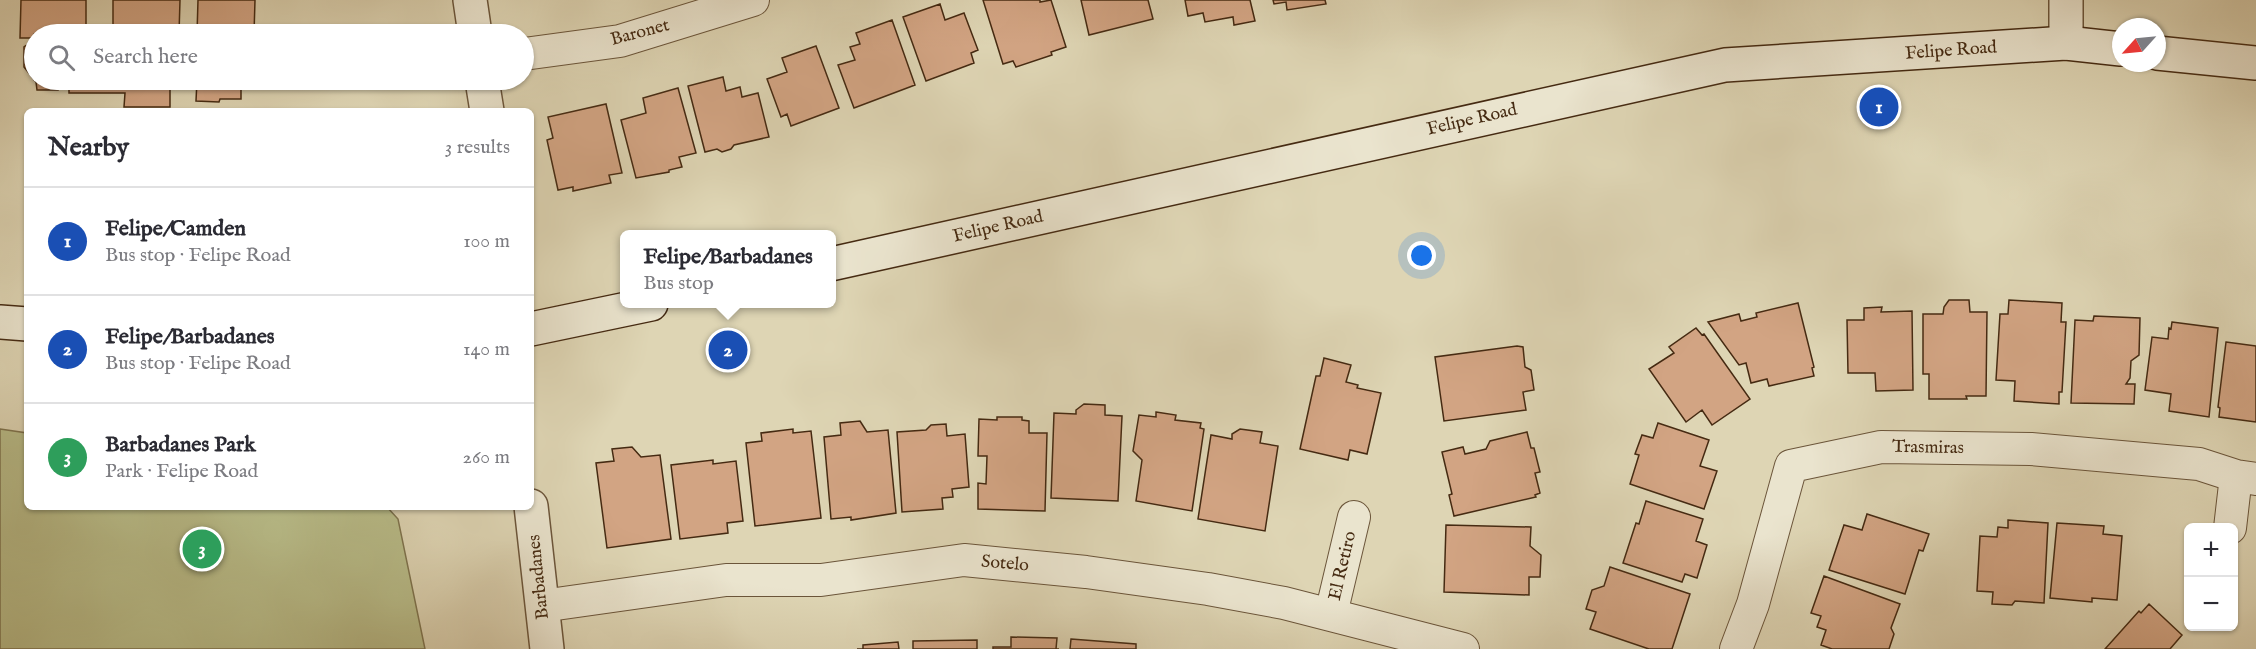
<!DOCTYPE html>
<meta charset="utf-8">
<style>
body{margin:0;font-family:"IM FELL English",serif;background:#f7f7f7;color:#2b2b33}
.controls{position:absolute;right:18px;bottom:18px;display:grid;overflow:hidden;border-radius:9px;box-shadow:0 2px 4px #0004}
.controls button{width:54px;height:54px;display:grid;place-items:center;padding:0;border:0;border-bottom:2px solid #e1e1e2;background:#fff;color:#2b2b33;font:30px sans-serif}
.compass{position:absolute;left:2112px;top:18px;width:54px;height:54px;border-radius:50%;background:#fff;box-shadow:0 2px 4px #0004;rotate:243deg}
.you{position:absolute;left:1422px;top:256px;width:21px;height:21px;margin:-15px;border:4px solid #fff;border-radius:50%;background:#1a73e8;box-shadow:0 0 0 9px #1a73e833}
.badge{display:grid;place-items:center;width:39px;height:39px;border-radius:50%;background:#8f2418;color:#fff;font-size:20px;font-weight:700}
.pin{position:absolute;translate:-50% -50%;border:3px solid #fff;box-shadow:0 2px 6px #0006}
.popup{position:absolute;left:620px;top:230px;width:216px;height:78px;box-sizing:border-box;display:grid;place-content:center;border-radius:9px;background:#fff;filter:drop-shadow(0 2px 4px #0005);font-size:20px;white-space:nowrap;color:#7c7c81}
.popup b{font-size:22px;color:#2b2b33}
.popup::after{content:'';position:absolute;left:50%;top:100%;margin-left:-12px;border:12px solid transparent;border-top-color:#fff}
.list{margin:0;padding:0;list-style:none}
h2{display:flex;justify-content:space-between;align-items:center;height:78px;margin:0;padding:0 24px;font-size:26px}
h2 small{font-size:20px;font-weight:400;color:#7c7c81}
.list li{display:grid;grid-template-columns:39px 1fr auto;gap:18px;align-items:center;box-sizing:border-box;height:108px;padding:0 24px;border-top:2px solid #e1e1e2}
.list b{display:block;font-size:22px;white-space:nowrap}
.list p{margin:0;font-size:20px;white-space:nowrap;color:#7c7c81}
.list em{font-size:20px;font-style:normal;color:#7c7c81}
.icon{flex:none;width:33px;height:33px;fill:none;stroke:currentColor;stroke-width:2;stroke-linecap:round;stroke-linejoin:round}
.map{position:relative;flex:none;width:2256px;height:649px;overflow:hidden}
.search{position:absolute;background:#fff;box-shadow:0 2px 4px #0004;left:24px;top:24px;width:510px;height:66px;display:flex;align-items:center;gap:15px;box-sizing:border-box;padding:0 21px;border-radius:33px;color:#7c7c81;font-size:22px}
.panel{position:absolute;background:#fff;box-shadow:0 2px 4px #0004;left:24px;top:108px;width:510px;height:402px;border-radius:9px}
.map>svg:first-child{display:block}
.green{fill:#b8bc89;stroke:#7e734e;stroke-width:1.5}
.building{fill:#d2a483;stroke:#452a12;stroke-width:1.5}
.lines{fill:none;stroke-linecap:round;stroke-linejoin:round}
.minor-casing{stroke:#6b553a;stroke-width:34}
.tertiary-casing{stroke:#6b553a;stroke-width:36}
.secondary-casing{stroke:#452a12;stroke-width:36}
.minor{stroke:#eae4ce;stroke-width:32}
.tertiary{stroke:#eae4ce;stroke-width:33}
.secondary{stroke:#eae4ce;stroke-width:33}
.labels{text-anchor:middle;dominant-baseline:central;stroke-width:5;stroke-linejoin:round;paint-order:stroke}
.street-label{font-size:18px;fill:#452a12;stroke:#eae4ce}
</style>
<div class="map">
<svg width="2256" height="649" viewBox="0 0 2256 649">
<rect width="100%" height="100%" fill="#ded5b4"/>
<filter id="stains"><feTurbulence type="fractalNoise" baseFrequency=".00333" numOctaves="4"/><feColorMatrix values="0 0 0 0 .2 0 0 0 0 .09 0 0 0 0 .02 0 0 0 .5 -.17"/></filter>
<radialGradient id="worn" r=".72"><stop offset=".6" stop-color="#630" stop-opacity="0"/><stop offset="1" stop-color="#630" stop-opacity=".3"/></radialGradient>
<path class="green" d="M0 429 27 433V507H387L398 519 425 649H0Z"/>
<path class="building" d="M21 0H86V34H113V0H180L179 34H34V80H170V107H124L125 93H69V83H58V90H37L36 82 24 67V47L31 42V38H20Z
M198 0H255L254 34H197Z
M983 0H1040V2L1051 0 1066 47 1051 52 1052 55 1016 67 1013 61 1003 64Z
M1081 0H1148L1153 19 1089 35Z
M1185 0H1250L1255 21 1234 25 1233 17 1205 22 1203 13 1188 16Z
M1273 0H1325L1326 4 1287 10 1286 2 1274 4Z
M940 4 945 20 964 13 978 50 971 53 974 63 926 81 903 17Z
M892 20 915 85 854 108 838 65 855 60 850 47 860 44 856 33Z
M816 46 839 108 791 126 787 114 781 117 767 79 787 72 782 58Z
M723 77 726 91 740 87 742 97 758 93 769 137 734 145 731 149 722 152 717 149 705 152 688 86Z
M197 80H249V86L241 85V99H220L219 102 196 101Z
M678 88 696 153 679 157 682 167 669 170V172L636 178 621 120 646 113 643 98Z
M606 104 622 173 609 175 611 183 573 191V187L558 190 547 140 553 138 548 117Z
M1949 300H1969L1970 312H1987L1986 396H1966L1967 399H1929V374H1923V314H1943L1944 307Z
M2009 300 2062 303 2061 322H2066L2062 392H2059V404L2014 401 2015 381 1996 380 2000 314H2008Z
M1798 303 1814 367 1812 368 1814 376 1769 386 1767 379 1751 383 1746 363 1739 365 1708 322 1739 314 1741 321 1757 317 1756 313Z
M1882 307 1881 312 1912 311 1913 390 1876 391 1875 373H1848L1847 320H1864V308Z
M2094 316 2140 318 2139 355 2131 361 2130 378 2126 384H2135L2134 404 2071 403 2075 320 2093 321Z
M2172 322 2218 328 2209 417 2169 411 2171 394 2145 390 2152 337 2168 339 2169 328 2171 329Z
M1696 328 1702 335 1704 334 1750 399 1712 425 1702 410 1686 422 1649 369 1674 353 1669 347Z
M2226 342 2256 346V422L2219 417 2220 408 2218 407Z
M1517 346 1523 347 1525 367 1531 370 1534 390 1523 392 1526 410 1444 421 1435 357Z
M1324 358 1351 365 1346 382 1358 385 1357 388 1381 393 1367 454 1350 450 1348 460 1300 449 1316 376H1320Z
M1084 404 1105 405V415L1122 416 1118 501 1051 498 1054 413 1076 414V410Z
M1156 412 1176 415 1175 420 1201 423 1200 428 1204 429 1192 511 1136 501 1142 460 1133 451 1139 415 1156 417Z
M997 417H1022V420L1029 421V433H1047L1045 511 978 509V483L986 484 987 456H978L979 419 997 420Z
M860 421 867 432 888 430 896 513 851 520V517L831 519 824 437 841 435 840 423Z
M1658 423 1709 440 1700 466 1717 471 1704 509 1630 484 1639 455 1635 454 1642 435 1653 438Z
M946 424 947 436 965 434 969 487 952 489 953 497 942 498 943 509 902 512 897 432 926 430 931 425Z
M793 429V433L811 431 821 518 755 526 746 443 762 441 761 433Z
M1240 429 1262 432 1260 443 1278 446 1265 531 1198 519 1211 435 1232 439V434Z
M1527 432 1531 448H1534L1540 472 1535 473 1540 493 1535 495 1536 497 1454 516 1449 495 1452 494 1442 452 1463 447 1465 454 1486 449 1490 441Z
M632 447 641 457 660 455 671 539 607 548 596 463 614 461 612 449Z
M713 460V464L736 461 743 521 727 523 728 533 680 539 671 465Z
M1646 501 1703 519 1696 541 1707 545 1697 578 1685 574 1682 582 1623 563 1636 523 1639 524Z
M1867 514 1929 534 1923 551 1919 550 1905 594 1829 570 1844 525 1862 530Z
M2008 520 2048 523 2044 603 2015 601 2012 605 1992 604 1993 592 1977 591 1980 536 1997 537 1998 527 2008 528Z
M2057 523 2104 526 2103 534 2122 536 2117 600 2092 598V602L2050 598Z
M1446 525 1531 527 1530 546 1541 555 1540 577H1529V595L1444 592Z
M1610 567 1690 594 1672 649H1649L1590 629 1596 612 1586 609 1592 590 1604 586Z
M1824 576 1900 604 1891 628 1894 634 1889 649H1832L1821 645 1826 630 1817 627 1821 616 1811 613Z
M2149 604 2182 635 2170 649H2105L2139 611 2141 613Z
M1011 637 1057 638 1056 649H1059H993V647H1011Z
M1071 639 1136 644V649H1070Z
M977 640V649H913V641Z
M898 642 899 649H857H863V645Z"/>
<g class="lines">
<defs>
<path id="minor" d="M524 54 620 41 753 0
M2230 528 2236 476
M542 606 726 580H821L964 560 1086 572 1208 589 1284 603 1463 649
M1331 614 1354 517
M1736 649 1753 604 1791 466 1881 447 2031 449 2199 464 2236 476 2256 479"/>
<path id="tertiary" d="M470 0 475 34
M2066 43V0
M482 80 487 111
M531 506 547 649"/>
<path id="secondary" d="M2157 53 2256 63
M831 264 1725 65 2066 43 2121 49
M0 322 27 324
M531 329 651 304"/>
</defs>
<use href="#minor" class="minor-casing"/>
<use href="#tertiary" class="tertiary-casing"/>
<use href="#secondary" class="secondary-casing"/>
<use href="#minor" class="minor"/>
<use href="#tertiary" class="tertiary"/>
<use href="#secondary" class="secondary"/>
</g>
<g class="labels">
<g class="street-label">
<text transform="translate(640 33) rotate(-15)">Baronet</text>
<text transform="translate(1951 51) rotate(-4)">Felipe Road</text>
<text transform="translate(1472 120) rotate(-13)">Felipe Road</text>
<text transform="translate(998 227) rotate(-13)">Felipe Road</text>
<text transform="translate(1928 448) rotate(1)">Trasmiras</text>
<text transform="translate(1005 564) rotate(5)">Sotelo</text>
<text transform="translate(1343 566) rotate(-77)">El Retiro</text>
<text transform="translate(539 577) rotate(-96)">Barbadanes</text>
</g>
</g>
<rect width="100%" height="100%" filter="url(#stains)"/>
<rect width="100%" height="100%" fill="url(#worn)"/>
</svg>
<div class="controls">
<button>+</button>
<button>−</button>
</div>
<svg class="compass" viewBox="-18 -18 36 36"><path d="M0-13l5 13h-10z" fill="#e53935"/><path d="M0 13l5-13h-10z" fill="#7c7c81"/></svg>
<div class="you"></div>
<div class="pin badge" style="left:1879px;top:107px;background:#1a4fb4">1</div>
<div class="pin badge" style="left:728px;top:350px;background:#1a4fb4">2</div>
<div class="popup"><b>Felipe/Barbadanes</b>Bus stop</div>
<div class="pin badge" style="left:202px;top:549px;background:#2e9e5b">3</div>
<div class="search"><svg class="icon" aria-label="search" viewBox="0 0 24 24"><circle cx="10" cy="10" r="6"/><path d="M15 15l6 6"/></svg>Search here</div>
<section class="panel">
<h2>Nearby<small>3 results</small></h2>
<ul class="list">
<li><span class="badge" style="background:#1a4fb4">1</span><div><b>Felipe/Camden</b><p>Bus stop · Felipe Road</p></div><em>100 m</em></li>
<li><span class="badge" style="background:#1a4fb4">2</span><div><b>Felipe/Barbadanes</b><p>Bus stop · Felipe Road</p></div><em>140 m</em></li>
<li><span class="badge" style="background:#2e9e5b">3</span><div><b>Barbadanes Park</b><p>Park · Felipe Road</p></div><em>260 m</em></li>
</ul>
</section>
</div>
